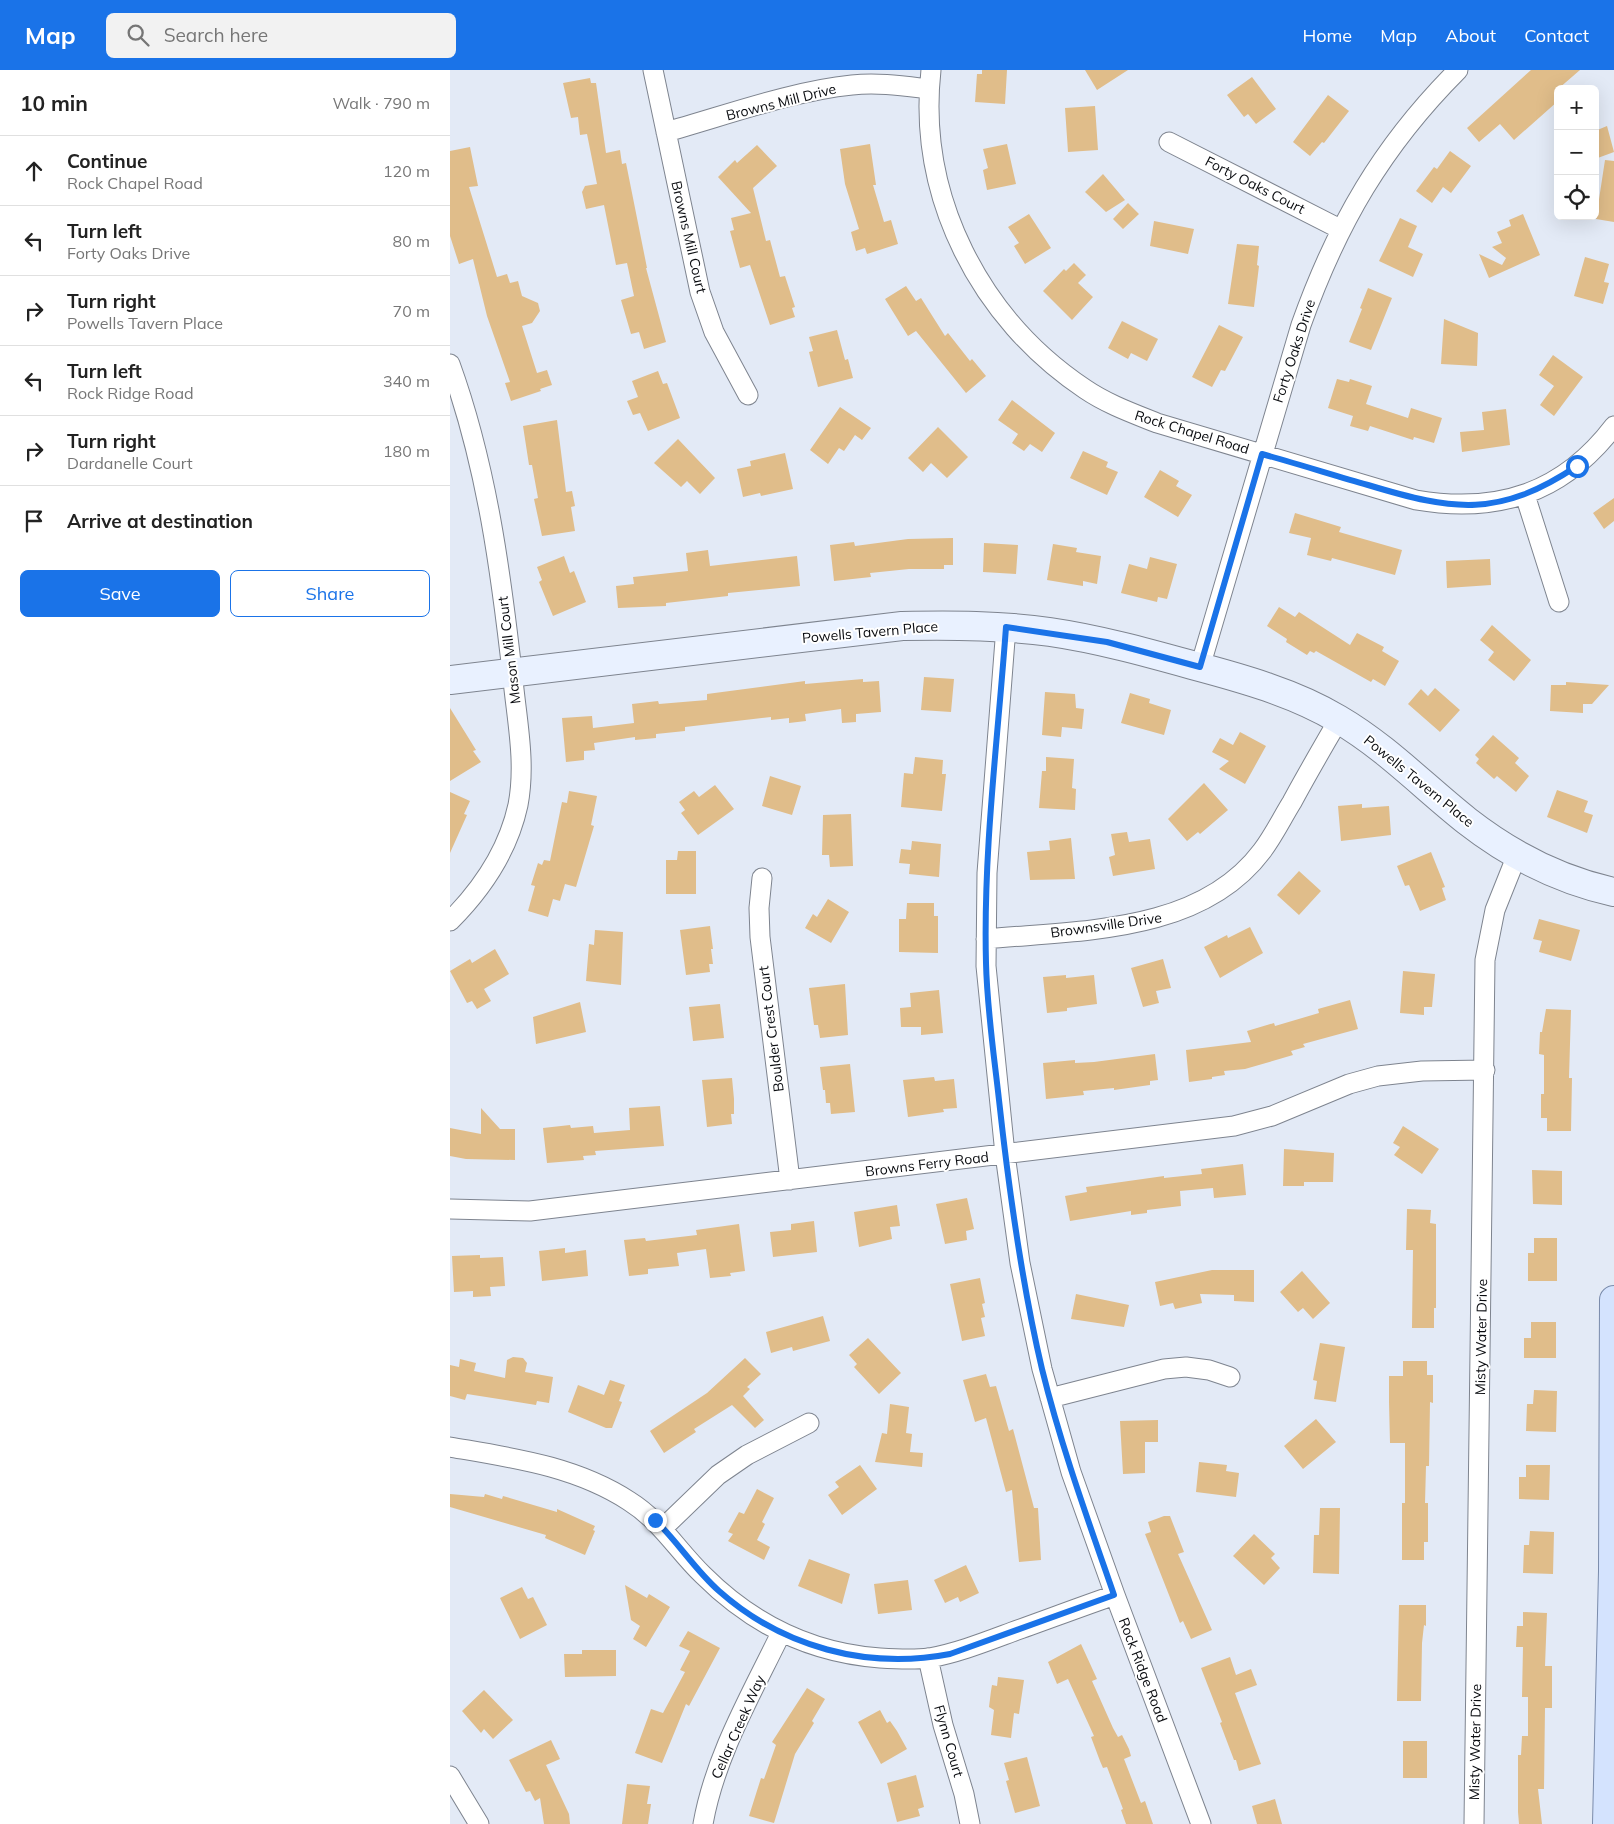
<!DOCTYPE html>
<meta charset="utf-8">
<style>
body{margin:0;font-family:Mulish,sans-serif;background:#f2f2f2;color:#222}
.controls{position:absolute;right:15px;top:15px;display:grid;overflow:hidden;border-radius:8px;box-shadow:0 5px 20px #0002}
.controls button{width:45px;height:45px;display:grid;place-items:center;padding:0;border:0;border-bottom:1px solid #e0e0e0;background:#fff;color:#222;font:25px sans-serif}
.stop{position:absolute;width:15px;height:15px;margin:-11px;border:4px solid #1a73e8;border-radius:50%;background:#fff}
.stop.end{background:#1a73e8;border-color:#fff;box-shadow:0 1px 5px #0008}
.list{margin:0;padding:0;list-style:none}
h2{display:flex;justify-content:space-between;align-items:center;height:65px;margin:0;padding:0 20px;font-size:21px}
h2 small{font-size:16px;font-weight:400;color:#767676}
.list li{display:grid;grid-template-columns:32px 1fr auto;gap:15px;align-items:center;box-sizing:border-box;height:70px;padding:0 20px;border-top:1px solid #e0e0e0}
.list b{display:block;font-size:19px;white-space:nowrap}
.list p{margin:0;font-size:16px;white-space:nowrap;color:#767676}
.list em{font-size:16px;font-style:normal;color:#767676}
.actions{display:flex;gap:10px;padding:15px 20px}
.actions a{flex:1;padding:11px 0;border:1px solid #1a73e8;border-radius:8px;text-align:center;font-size:18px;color:#1a73e8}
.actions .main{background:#1a73e8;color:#fff}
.icon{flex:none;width:28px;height:28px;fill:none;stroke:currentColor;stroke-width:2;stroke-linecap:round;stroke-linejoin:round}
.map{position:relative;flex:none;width:1164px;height:1754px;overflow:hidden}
header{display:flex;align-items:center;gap:30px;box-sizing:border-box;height:70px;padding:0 25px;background:#1a73e8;color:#fff}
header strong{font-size:24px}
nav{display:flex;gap:28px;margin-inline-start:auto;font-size:18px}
.search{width:350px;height:45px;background:#f2f2f2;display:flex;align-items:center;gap:12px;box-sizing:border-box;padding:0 18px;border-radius:8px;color:#767676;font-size:19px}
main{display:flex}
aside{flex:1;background:#fff}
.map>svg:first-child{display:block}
.building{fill:#e0bd8a}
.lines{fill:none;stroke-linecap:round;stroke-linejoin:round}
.street-casing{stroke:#7e848f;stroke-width:21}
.secondary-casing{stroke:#7e848f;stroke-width:30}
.primary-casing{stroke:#7a8bab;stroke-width:30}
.street{stroke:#fff;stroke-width:19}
.secondary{stroke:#e9f1ff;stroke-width:28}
.primary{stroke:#d4e3fe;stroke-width:28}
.route{stroke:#1a73e8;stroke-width:6}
.labels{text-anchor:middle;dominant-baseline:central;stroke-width:4;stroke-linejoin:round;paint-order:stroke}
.street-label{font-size:14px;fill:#0a0c10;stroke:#fff}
</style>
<header>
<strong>Map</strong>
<div class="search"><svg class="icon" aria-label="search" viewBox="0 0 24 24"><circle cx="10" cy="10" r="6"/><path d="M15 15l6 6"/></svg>Search here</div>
<nav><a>Home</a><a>Map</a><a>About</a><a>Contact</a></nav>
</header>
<main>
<aside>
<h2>10 min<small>Walk · 790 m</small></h2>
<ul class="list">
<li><svg class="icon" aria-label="ahead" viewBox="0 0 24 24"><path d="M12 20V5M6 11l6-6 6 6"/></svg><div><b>Continue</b><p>Rock Chapel Road</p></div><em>120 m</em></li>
<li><svg class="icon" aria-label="left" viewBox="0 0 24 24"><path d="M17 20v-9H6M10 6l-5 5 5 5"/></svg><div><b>Turn left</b><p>Forty Oaks Drive</p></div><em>80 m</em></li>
<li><svg class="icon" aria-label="right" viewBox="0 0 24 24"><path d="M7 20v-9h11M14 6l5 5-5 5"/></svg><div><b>Turn right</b><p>Powells Tavern Place</p></div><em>70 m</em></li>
<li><svg class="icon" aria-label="left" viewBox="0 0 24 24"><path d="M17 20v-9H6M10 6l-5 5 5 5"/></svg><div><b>Turn left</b><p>Rock Ridge Road</p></div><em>340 m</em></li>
<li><svg class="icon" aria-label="right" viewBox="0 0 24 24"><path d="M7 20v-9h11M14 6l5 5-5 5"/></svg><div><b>Turn right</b><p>Dardanelle Court</p></div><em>180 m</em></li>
<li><svg class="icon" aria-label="arrive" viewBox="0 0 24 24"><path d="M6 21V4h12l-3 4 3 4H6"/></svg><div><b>Arrive at destination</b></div></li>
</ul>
<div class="actions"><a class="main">Save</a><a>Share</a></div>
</aside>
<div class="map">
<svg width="1164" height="1754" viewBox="0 0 1164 1754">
<rect width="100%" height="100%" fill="#e3eaf6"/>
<path class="building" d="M532 0H557L555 34 525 32 527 4H532Z
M635 0H678L647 20Z
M1081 0H1130L1108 19V31L1064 70 1050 54 1029 72 1017 58Z
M802 7 826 39 806 54 798 44 794 47 777 25Z
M140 8 141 13H146L156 83 170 80 172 94 176 93 197 198H196L216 272 194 279 189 262 181 264 171 230 184 226 177 193 166 195 154 135 136 139 132 122 135 116 147 114 137 64 130 65 128 47 121 48 113 13Z
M878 25 899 41 874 73 872 72 860 86 843 72Z
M645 36 648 80 618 82 615 38Z
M1157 56 1164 82 1145 89V61Z
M420 74 426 115H423L434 152 441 150 448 174 417 184 415 178 406 181 401 162 409 159 395 114 390 79Z
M557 74 566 114 537 120 533 100 538 98 533 79Z
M307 75 327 96 303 118 316 171 320 170 330 207 335 206 345 237 342 238 345 247 320 255 300 195 290 198 280 161 284 160 281 148 301 143 268 107 285 90 287 93Z
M20 77 28 116 19 117 47 207 57 204 60 213 68 211 72 226 88 233 90 241 82 253 72 256 87 303 97 300 102 315 90 319 91 321 61 331 55 313 60 312 37 246 23 189 9 194 0 166V81Z
M1000 81 1021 96 1001 123 993 117 982 133 966 121 984 97 987 99Z
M1155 90 1164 91V152L1146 149Z
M653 104 675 130 656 142 635 122Z
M678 133 689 144 673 159 663 149Z
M579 144 601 178 575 194 564 176 569 173 558 157Z
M1073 144 1090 185 1039 208 1029 184 1052 195 1056 188 1042 177 1052 173 1047 162 1061 156 1059 150Z
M950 148 967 156 958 177 973 184 963 207 929 191Z
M704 151 744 159 738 184 700 176Z
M787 174 809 176 807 195 809 196 804 237 778 234Z
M1135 187 1159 194 1154 212 1159 213 1153 234 1124 226Z
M624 193 636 205 628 213 643 227 622 250 593 221 614 199 616 201Z
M456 216 466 231 471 228 495 266 498 263 520 291 522 289 536 306 516 323 466 261 458 266 435 229Z
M918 218 942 228 921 280 899 272 912 239 910 238Z
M994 249 1028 263 1027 296 991 294Z
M672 251 708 269 697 291 681 283 678 289 658 278Z
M769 255 793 267 775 301 771 300 762 317 742 307Z
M387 260 395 290 398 289 403 308 368 317 359 282 363 281 359 267Z
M1103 285 1133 307 1104 346 1090 335 1104 316 1089 305Z
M208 301 213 314 217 313 230 348 198 361 190 343 183 345 177 331 188 327 182 311Z
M887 309 899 312 900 309 922 316 916 334 958 348 961 338 992 348 984 373 964 367 963 370 920 356 918 361 900 356 903 346 878 338Z
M562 330 605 363 592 382 580 374 574 381 562 373 568 364 548 350Z
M390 337 421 358 412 370 405 365 394 381 389 378 378 394 360 380Z
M1056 339 1060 375 1012 382 1010 362 1034 360 1032 342Z
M107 350 116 422 122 421 125 436 121 437 125 461 92 466 84 429 88 428 82 395H79L73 356Z
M488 357 518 387 497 408 481 393 473 402 458 388Z
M228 369 265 408 250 424 237 411 231 417 204 393Z
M633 381 658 392 656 397 668 402 657 425 620 408Z
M335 383 343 419 311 426 310 423 293 427 287 399 301 396 300 391Z
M710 400 729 411 726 416 742 425 728 447 694 427Z
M1164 428V451L1154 459 1143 443Z
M845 443 891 457 889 462 952 480 945 505 882 488 881 491 857 485 861 468 839 463Z
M503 468V495H494V499H459L420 503 421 507 384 511 380 475 404 472 405 476 458 469Z
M534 473 568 475 566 504 533 502Z
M603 474 627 478 626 482 651 486 647 514 633 511V516L597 510Z
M258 480 260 496 347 486 350 516 278 523V526L216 533V536L168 538 166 516 184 514 183 507 238 501 236 483Z
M114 486 120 503 124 501 136 532 103 546 89 512 92 510 87 497Z
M700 487 727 494 717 529 708 527 707 532 671 523 679 494 697 499Z
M1040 489 1041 515 997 518 996 491Z
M829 537 845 547 849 542 900 575 907 563 934 577 932 581 949 591 935 616 923 609 921 612 866 581 864 583 860 581 857 585 836 572 837 569 817 556Z
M1042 555 1081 590 1064 611 1038 590 1044 582 1030 570Z
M474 607 504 609 501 642 471 640Z
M413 609V612L429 611 431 642 406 644V652L392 653 391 639 355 644 356 651 339 653V648L321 650V647L235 657V661L206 664V668L185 670V667L144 673 145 680 134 681V690L116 692 112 648 142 646 143 658 184 653 182 634 208 631 209 634 257 630V624L355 611V614Z
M1116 612 1159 615 1142 634H1133V643L1100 641 1101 615H1116Z
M985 618 1010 640 990 662 958 634 971 619 978 626Z
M595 622 625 624 626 638 634 639 632 659 612 657 611 667 592 665Z
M680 623 700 629 699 633 721 640 714 665 671 653Z
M0 638 26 680 23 681 31 692 0 711Z
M790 662 816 676 795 714 769 699 779 691 762 682 770 668 783 675Z
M1043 665 1069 688 1065 693 1079 706 1066 722 1047 706 1044 709 1026 693 1029 689 1025 685Z
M465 687 493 690 492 704H496L492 741 451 737 454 703 463 704Z
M596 687 624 689 622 718 626 719 625 740 589 738 592 701H596Z
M320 706 351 716 342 745 312 736Z
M754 713 778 740 750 764 748 762 737 771 718 749Z
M265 715 284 739 248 765 231 743 235 740 229 732 244 721 249 727Z
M1107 720 1138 731 1134 742 1143 745 1137 763 1097 747Z
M119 721 147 726 141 755 144 756 126 817 115 814 110 831 103 829 98 847 78 841 85 816 81 815 88 793 92 795 94 790 100 791 112 732 117 733Z
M0 722 20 731 14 744 17 745 0 783Z
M912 734V738L939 736 941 765 891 771 888 736Z
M401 744 403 796 380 797 379 785H372L373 745Z
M677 762 679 772 700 769 705 799 663 806 659 787 665 785 661 764Z
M621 768 625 809 580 810 577 782 600 780 599 771Z
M462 771 491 774 489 807 459 804 460 794 449 793 451 779 461 780Z
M228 781H246V824H216V790H227Z
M981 782 995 817 992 818 996 830 970 841 959 815 955 816 947 796Z
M849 801 871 821 849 845 827 825Z
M378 829 399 842 381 873 355 858 363 844 367 847Z
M457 833H484V846H488V883L449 882V849H456Z
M1089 849 1130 860 1121 891 1089 882 1092 871 1083 869Z
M260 856 263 879H261L263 894H259L260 902 236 905 230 860Z
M800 857 813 883 770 908 754 877 777 865 778 868Z
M145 860 173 862 171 915 136 911 139 874 144 875Z
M45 879 59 904 34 919 41 931 27 939 22 931 17 933 0 901 20 889 22 893Z
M713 889 721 918 706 921 709 933 693 937 681 898Z
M953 901 985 904 982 937H974V945L950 943Z
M616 905V908L644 905 647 934 617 938V941L597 943 593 907Z
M395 914 398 965 370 968 368 955H364L359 918Z
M489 920 493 963 471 965V957H451L450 938 461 937 460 923Z
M900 930 908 959 853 974 855 977 841 981 843 985 795 999 774 1001 775 1005 762 1007V1009L739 1012 736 980 801 972 797 961 824 953 825 956 869 943 868 939Z
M130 932 136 962 86 974 83 947Z
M270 934 274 968 243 971 239 937Z
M1096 939 1121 940 1119 1008H1122L1121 1061H1097V1048H1091V1024H1094V985L1089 984 1090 962H1092Z
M705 984 708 1010 700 1011V1015L664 1020V1018L633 1021 634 1025 596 1029 593 993 625 990V993L644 992Z
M400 994 405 1042 381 1044 380 1033H376L375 1020H373L370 997Z
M484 1007 485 1011 504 1009 507 1038 493 1039 494 1042 458 1047 453 1010Z
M282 1008 284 1029V1044H281L282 1054 257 1057 252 1010Z
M210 1036 214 1076 145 1081 146 1085 133 1086 134 1090 97 1093 93 1058 120 1055 121 1058 143 1056 144 1063 180 1060 179 1038Z
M31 1038 50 1059H65V1090L16 1089 0 1086V1058L31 1064Z
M953 1056 989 1079 972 1104 944 1085 950 1077 943 1073Z
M834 1079 884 1083 883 1112H854V1116H833Z
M793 1094 796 1125 764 1128 763 1118 730 1121 731 1136 697 1140V1143L681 1145V1141L620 1151 615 1126 637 1122 636 1117 714 1106V1108L752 1104 751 1099Z
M1082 1100 1112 1101V1135L1083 1134Z
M517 1128 524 1159 516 1161 517 1170 495 1174 486 1134Z
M447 1135 450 1156 440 1157 442 1169 409 1177 404 1142Z
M957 1139 981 1140 980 1153 986 1154V1238H984V1258H962L963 1180H956Z
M364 1151 367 1182 323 1187 320 1162 341 1160V1154Z
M289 1154 295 1201 280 1203 281 1206 260 1208 256 1179 227 1183 229 1196 198 1199V1204L179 1206 174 1170 195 1168 196 1171 247 1165 246 1160Z
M1084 1168H1107V1211H1078V1183H1084Z
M115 1178V1183L136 1180 138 1206 92 1211 89 1181Z
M30 1185V1188L53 1187 55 1216 40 1217 41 1226 23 1227V1221L4 1222 2 1186Z
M762 1200H804V1232L784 1231V1225L750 1224 752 1233 725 1239 723 1233 710 1236 705 1212Z
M852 1201 880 1233 863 1249 853 1238 848 1242 830 1222Z
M530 1208 535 1233 532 1234 535 1247 531 1248 535 1266 512 1271 500 1214Z
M626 1224 679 1235 674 1257 621 1249Z
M373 1246 380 1271 343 1281 342 1277 321 1283 316 1262Z
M1081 1252H1106V1288H1074V1268H1081Z
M418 1268 451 1303 429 1324 404 1297 407 1294 399 1285Z
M870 1273 895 1277 886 1332 864 1329 867 1311 863 1310Z
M63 1287 73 1288 77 1293 75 1302 103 1307 99 1333 87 1331 86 1335 17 1324 15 1330 0 1326V1295L9 1297 10 1289 26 1293 24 1301 55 1308 57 1290Z
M295 1288 311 1304 297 1317 300 1319 293 1326 314 1350 305 1358 282 1335 244 1359 246 1362 214 1383 200 1361 257 1323Z
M953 1291H977V1305H983V1333L980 1332 979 1396H976L975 1433H978V1472H974V1490H952V1433H955V1373H940L939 1332V1306H953Z
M536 1304 540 1317 546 1316 559 1361 563 1359 584 1438H588L591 1490 569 1492 562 1420 556 1422 536 1348 525 1352 513 1310Z
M160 1310 175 1315 169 1331 172 1332 162 1358H156L118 1342 128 1315 154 1325Z
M1084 1320 1107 1321 1106 1362 1076 1361 1077 1334H1083Z
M440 1334 459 1337 456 1363 462 1364 460 1382 473 1383 472 1397 425 1392 432 1363 437 1364Z
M866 1349 886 1372 853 1399 834 1376Z
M708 1350V1372H695V1403L673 1404 670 1351Z
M749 1392 777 1395 776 1401 789 1403 786 1427 746 1422Z
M410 1395 427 1419 392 1445 378 1425 389 1417 385 1412Z
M1076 1395H1100L1099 1430 1069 1429V1407H1076Z
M307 1419 324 1428 312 1452 315 1454 307 1470 320 1477 314 1490 278 1471 283 1464 278 1462 289 1442 294 1444Z
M0 1424 34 1427 35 1424 52 1429 53 1426 107 1442V1439L145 1456 143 1460 145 1461 135 1485 95 1468 96 1465 0 1437Z
M870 1438H890L889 1504 863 1503 864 1465H869Z
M714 1446H720L734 1482 728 1484 762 1560 741 1569 733 1551 730 1553 695 1464 701 1462 698 1452Z
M1080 1461 1104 1462 1103 1504 1073 1503 1074 1475H1079Z
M804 1464 825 1484 821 1488 830 1498 814 1515 783 1486Z
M359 1489 400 1504 392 1534 348 1516Z
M516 1495 529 1523 510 1532 508 1527 495 1533 484 1510Z
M458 1510 462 1540 428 1544 424 1514Z
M175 1515 197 1528 199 1524 220 1537 196 1577 183 1569 190 1556 181 1550Z
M72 1517 78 1529 83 1527 97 1555 70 1569 50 1528Z
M949 1535H976V1556L974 1555 972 1573 971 1631H947Z
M1073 1542 1097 1543 1095 1596H1102V1638H1095L1094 1719H1088L1092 1754H1069L1068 1742V1685H1071L1072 1666H1078V1627H1072L1073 1577H1066L1067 1556H1073Z
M238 1561 270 1578 239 1636 236 1634 212 1693 185 1683 201 1639 213 1643 235 1602 230 1600 240 1581 229 1576Z
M631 1574 647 1609 642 1611 663 1658 668 1667 672 1665 679 1679 681 1686 674 1689 691 1733 695 1731 703 1754H676L671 1740 673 1739 657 1697 653 1698 650 1691 641 1667 644 1666 618 1609 607 1614 598 1592Z
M132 1580H166V1606L115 1607 114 1584H132Z
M780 1587 786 1605 801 1599 807 1615 785 1623 811 1694 789 1701 786 1690H784L770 1653 772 1652 751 1598Z
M548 1607 574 1610 569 1644 564 1643 561 1668 541 1665 544 1640 539 1637 541 1621 542 1615 547 1616Z
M357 1618 375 1629 362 1651 364 1653 345 1684 324 1753 299 1746 311 1708 314 1709 326 1675 322 1672Z
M34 1620 63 1650 43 1669 34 1659 31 1663 12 1641Z
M430 1640 437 1653 440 1651 447 1661 457 1679 431 1694 408 1652Z
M101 1670 110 1689 96 1695 119 1744 120 1754H94L90 1728 85 1731 80 1721 76 1722 59 1690Z
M953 1671H977V1708H953Z
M577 1687 590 1736 565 1743 556 1711 559 1710 554 1693Z
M466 1705 474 1737 468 1739 470 1746 447 1752 437 1713Z
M177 1714 200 1716 197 1734H201L198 1754H172Z
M825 1729 832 1754H807L802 1736Z"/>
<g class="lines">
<defs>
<path id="street" d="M203 0 250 222 264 262 298 325
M481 0C467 127 530 249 635 319 657 334 682 343 707 353L966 430C1048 444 1113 423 1164 356
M216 62C274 46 342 21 402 15 427 12 454 16 479 19
M719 72 890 159
M0 294C37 396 51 503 63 610 67 651 76 693 68 735 58 781 33 818 0 851
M1075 425 1109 532
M556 557 537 803 536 896 555 1084 570 1193 592 1299 621 1402 665 1525 751 1754
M750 597 851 255C887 154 932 76 1008 0
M312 808 309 838 310 867 340 1110
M536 869C629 860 750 864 812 781 824 765 832 748 842 732 857 704 873 677 889 649
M0 1139 80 1141 784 1056 822 1046 899 1014 928 1006 972 1001 1035 1000
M600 1328 714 1299 736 1297 759 1300 780 1307
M0 1377C63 1388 125 1396 179 1431 211 1451 227 1480 253 1505 302 1554 361 1583 430 1588 446 1589 463 1590 479 1588 507 1583 535 1572 562 1562 596 1550 630 1537 665 1525
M213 1458 268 1405 297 1385 359 1353
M478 1588 493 1655 514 1724 520 1754
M0 1706 29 1754
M253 1754C265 1686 301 1625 331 1563
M1024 1754 1035 890 1045 840 1067 785"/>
<path id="secondary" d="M0 610 452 556C501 555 551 555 600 562 648 569 695 582 742 595 791 608 845 623 888 649 936 677 974 717 1017 751 1062 786 1109 810 1164 822"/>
<path id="primary" d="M1157 1754 1163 1501 1164 1230"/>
</defs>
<use href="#street" class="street-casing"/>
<use href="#secondary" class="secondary-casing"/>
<use href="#primary" class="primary-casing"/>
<use href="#street" class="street"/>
<use href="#secondary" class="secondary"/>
<use href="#primary" class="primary"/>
</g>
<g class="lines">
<path class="route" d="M205 1450C228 1472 245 1500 269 1521 332 1577 417 1600 500 1584L664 1525C638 1450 611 1376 592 1299 571 1210 559 1121 549 1030 544 985 537 939 536 893 533 781 548 668 556 557L657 572 750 597 812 384C848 394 883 405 918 415 1004 441 1049 448 1127 396"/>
</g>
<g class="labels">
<g class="street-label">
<text transform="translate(331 32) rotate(-14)">Browns Mill Drive</text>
<text transform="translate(805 115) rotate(27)">Forty Oaks Court</text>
<text transform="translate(239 167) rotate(77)">Browns Mill Court</text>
<text transform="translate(844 281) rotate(-72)">Forty Oaks Drive</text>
<text transform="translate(742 362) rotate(17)">Rock Chapel Road</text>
<text transform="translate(420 562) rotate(-5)">Powells Tavern Place</text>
<text transform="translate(59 580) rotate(-97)">Mason Mill Court</text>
<text transform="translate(969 711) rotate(39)">Powells Tavern Place</text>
<text transform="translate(656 855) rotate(-8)">Brownsville Drive</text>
<text transform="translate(321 959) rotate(-97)">Boulder Crest Court</text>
<text transform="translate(477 1094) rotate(-7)">Browns Ferry Road</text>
<text transform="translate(1031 1267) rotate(-89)">Misty Water Drive</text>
<text transform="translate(693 1600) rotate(69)">Rock Ridge Road</text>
<text transform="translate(288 1657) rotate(-66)">Cellar Creek Way</text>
<text transform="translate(499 1671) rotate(74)">Flynn Court</text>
<text transform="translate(1025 1672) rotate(-89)">Misty Water Drive</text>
</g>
</g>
</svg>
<div class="controls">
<button>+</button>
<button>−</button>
<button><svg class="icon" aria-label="locate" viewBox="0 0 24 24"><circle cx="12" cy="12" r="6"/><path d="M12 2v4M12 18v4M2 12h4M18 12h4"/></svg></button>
</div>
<div class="stop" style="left:1127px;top:396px"></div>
<div class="stop end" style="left:205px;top:1450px"></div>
</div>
</main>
